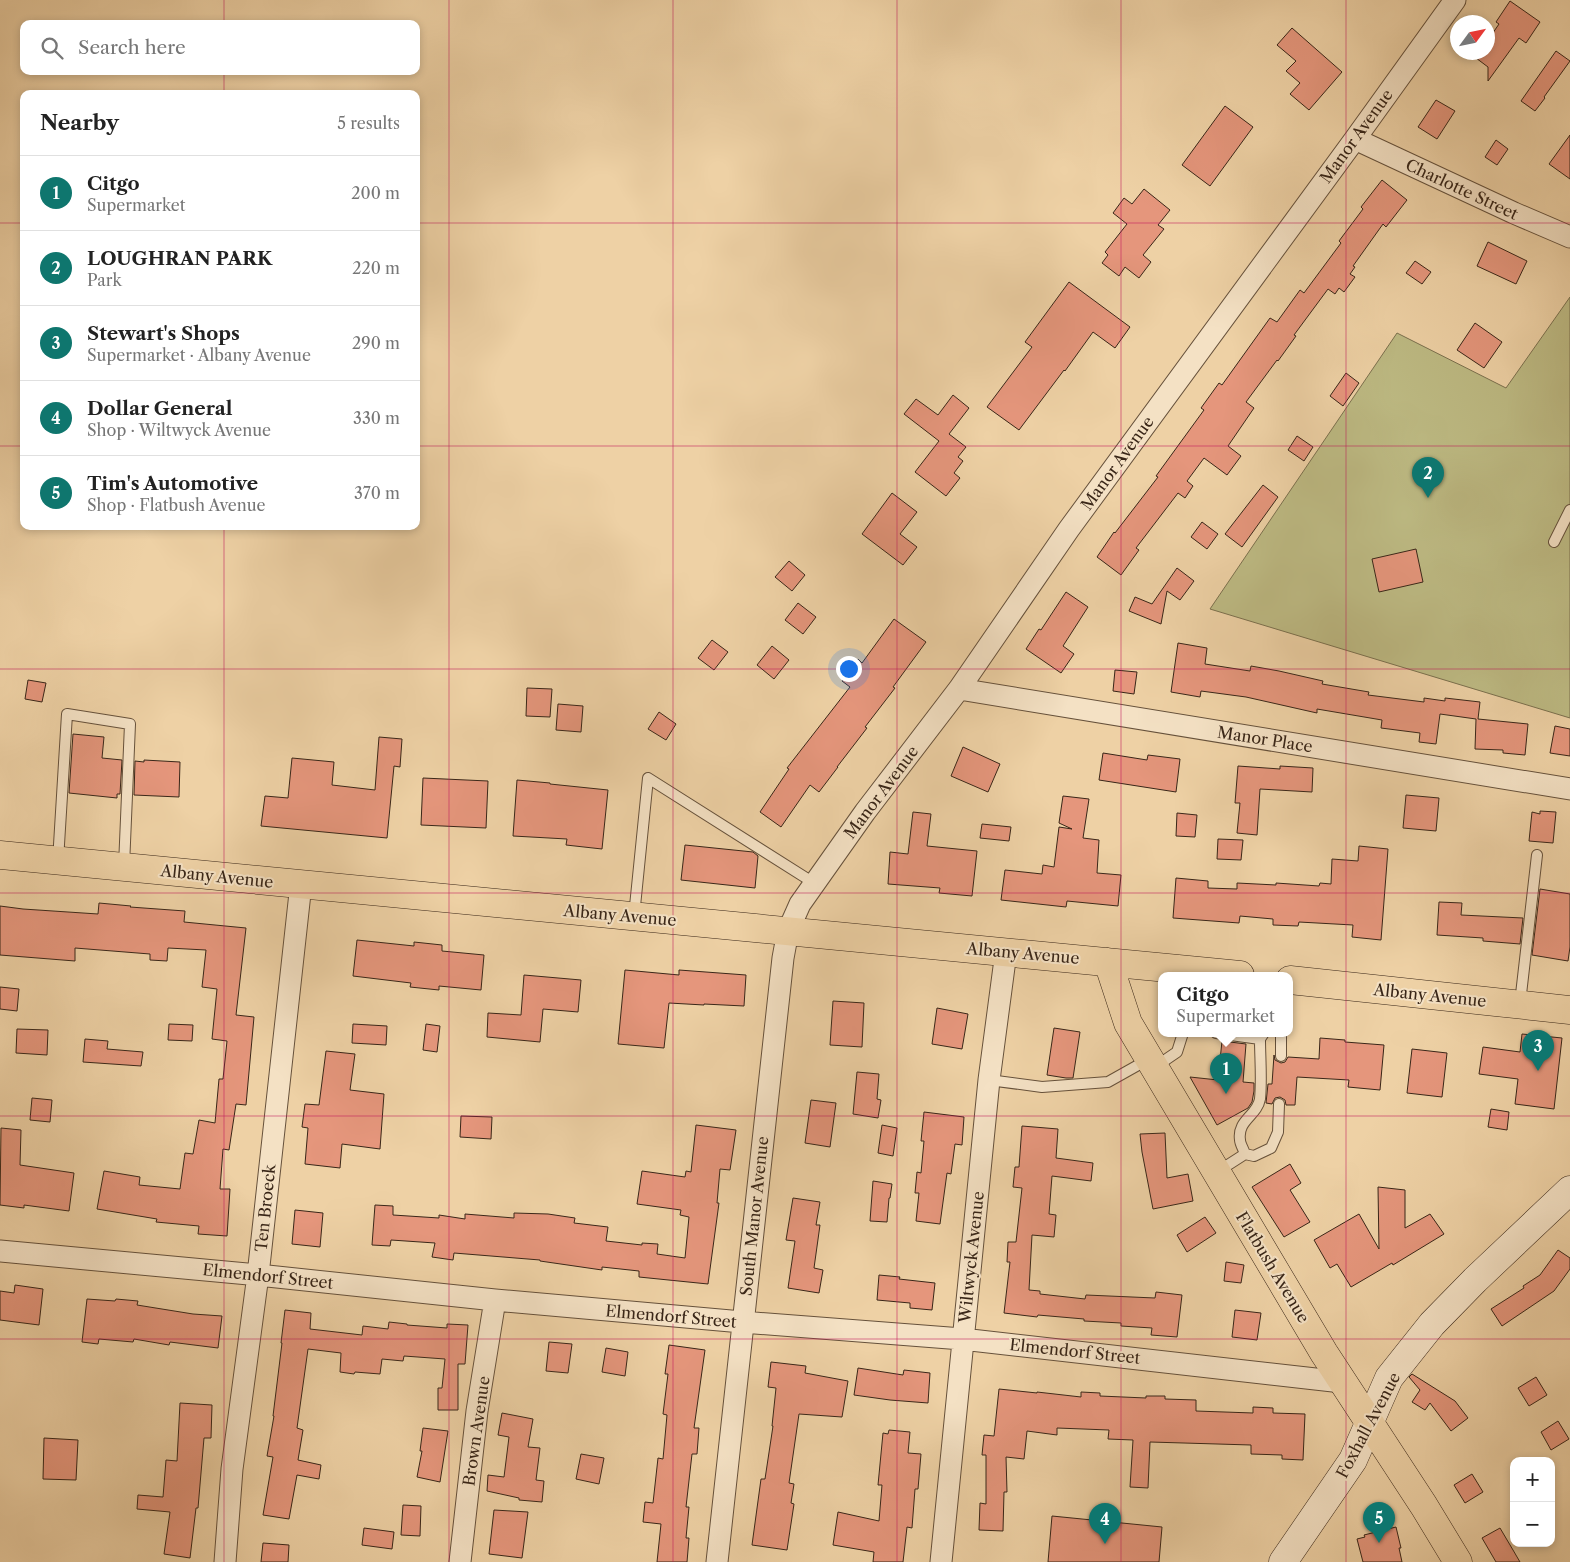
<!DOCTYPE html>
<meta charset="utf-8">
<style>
body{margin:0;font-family:"Libre Caslon Text",serif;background:#f6f6f6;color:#222}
.controls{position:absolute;right:15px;bottom:15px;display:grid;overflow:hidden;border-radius:10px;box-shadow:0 2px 8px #0003}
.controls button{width:45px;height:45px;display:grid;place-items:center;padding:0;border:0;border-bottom:1px solid #e0e0e0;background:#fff;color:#222;font:25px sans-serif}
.compass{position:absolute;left:1450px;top:15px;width:45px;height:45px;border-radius:50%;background:#fff;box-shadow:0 2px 8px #0003;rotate:57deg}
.you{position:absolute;left:848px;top:668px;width:18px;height:18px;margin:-12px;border:4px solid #fff;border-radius:50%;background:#1a73e8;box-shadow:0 0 0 8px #1a73e833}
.badge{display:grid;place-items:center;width:32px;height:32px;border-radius:50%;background:#0f766e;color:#fff;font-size:16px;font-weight:700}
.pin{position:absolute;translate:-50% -41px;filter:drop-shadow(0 1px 2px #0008)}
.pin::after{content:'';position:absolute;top:26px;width:18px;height:15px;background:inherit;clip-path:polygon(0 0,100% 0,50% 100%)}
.popup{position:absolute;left:1158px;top:972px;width:135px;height:65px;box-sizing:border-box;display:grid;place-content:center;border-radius:10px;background:#fff;filter:drop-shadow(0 1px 4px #0005);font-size:16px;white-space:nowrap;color:#767676}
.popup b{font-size:19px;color:#222}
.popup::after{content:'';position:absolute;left:50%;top:100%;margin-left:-10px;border:10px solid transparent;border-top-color:#fff}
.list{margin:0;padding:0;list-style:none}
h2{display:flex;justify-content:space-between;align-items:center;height:65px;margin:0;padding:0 20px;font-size:21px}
h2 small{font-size:16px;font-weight:400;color:#767676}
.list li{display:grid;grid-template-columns:32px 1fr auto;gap:15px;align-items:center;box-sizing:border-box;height:75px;padding:0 20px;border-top:1px solid #e0e0e0}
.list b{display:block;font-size:19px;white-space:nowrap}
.list p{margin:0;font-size:16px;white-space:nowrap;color:#767676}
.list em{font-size:16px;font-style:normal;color:#767676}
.icon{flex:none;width:28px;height:28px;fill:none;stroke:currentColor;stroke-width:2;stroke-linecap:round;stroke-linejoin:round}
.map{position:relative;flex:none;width:1570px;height:1562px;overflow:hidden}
.search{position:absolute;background:#fff;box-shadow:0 2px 8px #0003;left:20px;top:20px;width:400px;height:55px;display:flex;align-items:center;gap:12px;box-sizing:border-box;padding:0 18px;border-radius:10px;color:#767676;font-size:19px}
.panel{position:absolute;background:#fff;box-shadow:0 2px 8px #0003;left:20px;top:90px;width:400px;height:440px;border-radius:10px}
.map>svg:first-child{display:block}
.green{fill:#bdba83;stroke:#7b704e}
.building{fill:#e5967c;stroke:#392618}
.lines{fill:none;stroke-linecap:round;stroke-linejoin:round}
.lane-casing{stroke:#66513b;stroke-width:12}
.street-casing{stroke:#66513b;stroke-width:23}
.secondary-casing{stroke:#392618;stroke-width:29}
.primary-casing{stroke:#392618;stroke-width:29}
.lane{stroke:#f4e1c4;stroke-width:10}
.street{stroke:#f4e1c4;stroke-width:21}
.secondary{stroke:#f4e1c4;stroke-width:28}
.primary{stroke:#eed1a5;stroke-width:28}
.grid{fill:none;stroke:#c2185b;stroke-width:1;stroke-opacity:0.55}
.labels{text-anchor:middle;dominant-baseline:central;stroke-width:4;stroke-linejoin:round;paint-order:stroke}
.street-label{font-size:16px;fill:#392618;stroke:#f4e1c4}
</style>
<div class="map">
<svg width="1570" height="1562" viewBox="0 0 1570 1562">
<rect width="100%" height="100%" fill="#eed1a5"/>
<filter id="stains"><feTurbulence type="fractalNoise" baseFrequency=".004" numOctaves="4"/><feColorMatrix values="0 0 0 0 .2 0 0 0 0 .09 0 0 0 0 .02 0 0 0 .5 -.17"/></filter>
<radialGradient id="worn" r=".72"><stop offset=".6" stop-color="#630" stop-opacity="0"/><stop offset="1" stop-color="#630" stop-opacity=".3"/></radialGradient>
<path class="green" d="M1570 297V718L1210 609 1397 333 1506 388Z"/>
<path class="building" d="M1510 1 1540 22 1526 43 1519 38 1488 81V67L1468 52H1488V40L1499 24 1496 22Z
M1292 28 1342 72 1309 110 1290 94 1300 83 1286 71 1296 61 1277 45Z
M1556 51 1570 61 1544 97 1545 98 1535 111 1521 101Z
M1436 100 1455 111 1437 139 1418 127Z
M1225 106 1253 127 1210 186 1182 165Z
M1570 135V179L1549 164Z
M1496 140 1508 149 1497 165 1485 157Z
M1382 180 1407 200 1386 227 1383 224 1353 266 1355 267 1350 274 1355 277 1344 292 1339 288 1335 294 1328 289 1294 335 1296 336 1278 361 1277 360 1246 402 1254 408 1228 446 1241 456 1227 475 1204 458 1187 481 1193 486 1185 498 1178 493 1136 548 1139 550 1121 575 1097 557 1114 532 1115 533 1158 477 1156 476 1204 410 1201 408 1219 383 1222 385 1270 318 1277 322 1300 290 1304 293 1341 243 1339 241 1363 209 1361 207Z
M1144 189 1170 210 1158 225 1164 229 1143 255 1151 262 1139 278 1125 267 1119 276 1102 263 1108 255 1105 252 1127 224 1113 213 1124 198 1132 204Z
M1488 242 1527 261 1516 284 1477 266Z
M1415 261 1431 272 1422 284 1406 273Z
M1069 282 1130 327 1115 348 1093 332 1065 371 1064 370 1019 430 987 407 1032 347 1025 342Z
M1475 323 1502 342 1484 368 1457 350Z
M1346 373 1359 383 1343 406 1330 396Z
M953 395 969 408 949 434 966 447 958 457 963 461 954 473 960 478 946 496 915 472 939 441 904 414 916 399 938 415Z
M1297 436 1313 447 1304 461 1288 450Z
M1263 485 1278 497 1242 547 1225 534Z
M892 493 917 512 900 534 917 547 903 565 862 534Z
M1202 522 1218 534 1207 549 1191 537Z
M1416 549 1423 582 1379 592 1372 559Z
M789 561 805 575 792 591 775 577Z
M1177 568 1194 581 1180 600 1167 591 1161 624 1129 611 1135 597 1152 604Z
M1066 592 1088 607 1063 646 1074 654 1061 673 1026 649 1039 629 1041 630Z
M798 603 816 617 803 634 785 620Z
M894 619 926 642 893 687 895 688 865 727 867 728 837 767H838L819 792 810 785 781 827 760 812 789 769 787 768 850 687 842 681 858 659 862 663Z
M712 640 728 652 714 670 698 658Z
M1178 643 1207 648 1205 664 1250 671 1251 666 1279 671 1323 681 1322 684 1369 692 1368 695 1424 702V698L1445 701V698L1480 702 1478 719 1528 724 1525 755 1503 753V750L1475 749 1476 719 1440 714 1436 744 1419 742 1420 733 1381 728 1382 720 1317 709V713L1246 697 1201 691 1200 697 1171 692Z
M772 646 789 660 774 679 757 665Z
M1115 670 1137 672 1134 694 1113 691Z
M28 680 46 683 42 702 25 699Z
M527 688 552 689 550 717 526 716Z
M558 704 583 706 581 732 556 730Z
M659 712 676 724 666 740 648 729Z
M1555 726 1570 729V756L1550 753Z
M73 734 104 737 102 758 122 760 120 794H117V798L69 793Z
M379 737 402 739 400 767 394 766 387 838 261 826 265 796 288 798 292 758 334 762 332 785 375 790Z
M963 747 1000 764 988 792 951 776Z
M1103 753 1147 760 1148 755 1180 759 1176 792 1099 780Z
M144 760 180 762 179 797 134 795 135 761 144 762Z
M1238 766 1280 769V766L1313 768 1312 792 1260 789 1257 835 1237 833 1240 803H1235Z
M423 778 488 781 486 828 421 825Z
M517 780 550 783V784L608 790 602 849 566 845 567 839 513 836Z
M1406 795 1439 798 1436 831 1403 828Z
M1063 796 1089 799 1083 838 1099 840 1097 873 1121 875 1118 906 1067 901 1066 907 1001 900 1005 870 1042 874 1043 865 1054 867 1059 827 1072 829 1059 823Z
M1540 811 1556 812 1553 843 1529 841 1532 812 1540 814Z
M913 812 931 814 927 846 977 851 972 896 939 893 940 888 888 884 890 852 908 854Z
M1177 813 1197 815 1195 837 1176 836Z
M982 824 1011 827 1009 841 980 838Z
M1218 839 1243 840 1241 860 1217 859Z
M685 845 753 852 758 856 755 888 681 880Z
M1359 846 1388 849 1381 940 1352 937 1353 925 1299 922 1298 926 1273 925V919L1240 916 1239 923 1173 918 1176 878 1208 881V888L1237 889V883L1276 885V883L1319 886 1320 883 1331 884 1332 859 1358 861Z
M1540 889 1570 894V947L1568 961 1532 955Z
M1439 902 1462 903 1461 915 1523 918 1520 944 1483 941V938L1437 935Z
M99 903 131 906 130 907 185 911 184 922 246 928 236 1015 254 1017 246 1105 236 1104 229 1150 223 1149 220 1189H230L227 1236 198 1234 199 1226 156 1222 157 1219 97 1209 104 1171 140 1177 139 1185 180 1189 185 1153 193 1154 199 1120 215 1123 219 1079H223L227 1041 212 1039 217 989 202 987 206 950 168 948 167 961 150 960V954L75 948V961L0 955V906L23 909 98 914Z
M357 940 414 946V942L442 945V951L484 955 481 990 439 986V990L410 987 411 983 353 976Z
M625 970 679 975V970L746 975 744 1006 704 1004V1005L669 1003 664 1048 618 1044Z
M524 975 581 980 578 1012 543 1009 540 1042 487 1037 488 1013 521 1015Z
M0 987 19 989 17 1011 0 1009Z
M833 1001 864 1003 862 1047 830 1045Z
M937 1008 968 1014 962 1049 932 1044Z
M169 1024 193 1025 192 1041 168 1040Z
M353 1024 387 1026 386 1045 352 1043Z
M426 1024 440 1026 437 1052 423 1050Z
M1054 1028 1080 1032 1073 1078H1066L1047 1075Z
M17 1029 48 1030 47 1055 16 1053Z
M1522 1034 1562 1038 1554 1109 1515 1104 1518 1079 1479 1074 1483 1047 1520 1052Z
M1320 1038 1345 1040V1042L1384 1045 1380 1090 1348 1087 1349 1080 1297 1077 1295 1105H1286L1285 1100 1280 1097 1275 1098 1272 1104 1266 1103 1268 1084H1272L1274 1055 1275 1060 1281 1063 1285 1062 1288 1057 1319 1059Z
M85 1039 108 1041 107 1049 143 1052 141 1066 83 1062Z
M1222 1041 1246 1044 1243 1082 1254 1083V1091L1252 1102 1248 1108 1217 1125 1190 1077 1218 1080Z
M1412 1049 1447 1053 1442 1097 1407 1093Z
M326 1051 355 1054 350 1090 384 1094 380 1149 342 1144 340 1168 305 1164 308 1128 302 1127 305 1104 319 1105Z
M857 1072 879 1074 877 1099 881 1100 878 1118 853 1114Z
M32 1098 52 1100 50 1122 30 1120Z
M811 1100 836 1103 830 1147 805 1143Z
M1491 1109 1509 1112 1507 1130 1488 1127Z
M924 1112 964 1117 962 1145 955 1144 951 1174 947 1173 940 1224 916 1221 919 1193H915L917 1172 921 1173 924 1141H921Z
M461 1116 492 1117 491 1139 460 1137Z
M696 1125 736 1130 730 1170 720 1169 717 1203H719L708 1284 639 1277V1271L602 1267V1270L540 1261V1260L454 1253 453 1260 432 1257 435 1243 391 1240 390 1246 372 1245 375 1205 393 1206V1215L439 1218V1215L465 1219V1214L514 1218V1213L548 1214 575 1218 574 1223 608 1227 606 1241 642 1245V1243L658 1244 657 1254 685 1258 689 1217 680 1215 681 1210 637 1204 642 1171 685 1177 686 1171 691 1172Z
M882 1125 897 1128 893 1156 878 1153Z
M1022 1126 1058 1129 1056 1158 1093 1163 1091 1181 1052 1176 1049 1214 1056 1215 1054 1237 1032 1235 1029 1290 1040 1291V1294L1085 1299 1086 1295 1155 1298 1156 1292 1182 1295 1177 1337 1151 1335 1152 1328 1121 1326V1323L1084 1321V1319L1038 1315 1037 1317 1004 1313 1010 1262H1007L1008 1242H1016L1022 1188 1013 1187 1015 1167H1019Z
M1 1128 21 1130 20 1165 74 1173 69 1211 24 1205V1208L0 1205Z
M1165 1133 1167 1178 1188 1174 1193 1201 1153 1209 1142 1152 1140 1134Z
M1290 1164 1301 1183 1290 1190 1310 1222 1284 1237 1252 1187Z
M873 1181 892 1184 890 1198H889L887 1222 870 1221Z
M1378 1187 1405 1190V1228L1430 1214 1444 1234 1393 1265 1392 1263 1351 1287 1337 1264 1330 1268 1314 1240 1359 1214 1379 1249Z
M793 1198 820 1202 816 1225H820L814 1268 823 1270 819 1293 788 1288 795 1241 786 1240Z
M295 1210 323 1213 320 1247 292 1244Z
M1205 1217 1216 1233 1187 1252 1177 1235Z
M1558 1250 1570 1258V1269L1554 1291 1502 1326 1491 1309 1524 1288 1523 1286 1540 1275Z
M1226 1262 1244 1265 1241 1283 1224 1281Z
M879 1275 900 1277 899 1279 935 1283 932 1310 910 1308V1303L877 1300Z
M15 1285 43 1289 39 1325 0 1320V1291L14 1293Z
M87 1299 115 1301 116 1299 138 1301 137 1305 193 1314 222 1316 218 1348 170 1342 169 1345 134 1339 133 1342 99 1339 98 1344 82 1342Z
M285 1310 311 1313 310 1329 362 1335 363 1326 388 1329 389 1322 407 1324V1325L447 1328V1324L468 1325 465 1364H458V1410H438V1388H442L445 1359 404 1356 403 1361 382 1359 380 1374 355 1372 354 1374 340 1372 341 1353 308 1349 297 1428 303 1430 298 1460 321 1465 319 1479 297 1475 289 1519 263 1515 273 1457 267 1456 274 1416H273L282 1343H281Z
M1235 1310 1261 1313 1257 1340 1232 1337Z
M549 1342 572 1344 568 1373 546 1371Z
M669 1345 705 1350 694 1428H699L697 1454H692L686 1507H689L686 1538H689L687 1562H657L661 1524 643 1522 645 1502 653 1503 658 1458 663 1459 667 1415 663 1414 668 1374H665Z
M606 1348 628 1352 625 1376 602 1372Z
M771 1362 806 1366 805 1373 848 1381 842 1417 799 1414 789 1483 794 1484 791 1503 794 1504 787 1550 752 1545 761 1479H765L773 1426H772L776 1388 768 1387Z
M858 1368 903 1375 904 1370 930 1373 928 1403 890 1400 854 1395Z
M1412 1374 1455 1401 1468 1418 1451 1431 1430 1403 1425 1410 1412 1402 1420 1390 1409 1377Z
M1536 1377 1547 1395 1529 1406 1518 1388Z
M999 1389 1037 1393V1392L1081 1397V1392L1100 1393V1396L1146 1398V1396H1165V1399L1196 1400V1411L1253 1413V1407L1273 1408V1413L1305 1414 1303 1460 1282 1459V1455L1251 1454V1445L1150 1442 1148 1488 1130 1487 1133 1440 1108 1439 1109 1430 1057 1428V1435L1027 1431 1024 1459 1006 1457 1007 1492H1004L1003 1531 979 1530 980 1503 986 1504V1455H982L984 1435 994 1436Z
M180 1403 212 1405 211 1438H204L198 1508H196L190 1558 164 1554 170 1512 137 1509 138 1495 163 1497 166 1460 177 1461Z
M502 1413 533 1419 528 1447 540 1448 536 1480 544 1481 542 1502 519 1500V1498L487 1491 488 1475 504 1477 509 1437 498 1435Z
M1558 1421 1569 1439 1551 1450 1541 1432Z
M423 1428 448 1431 440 1482 417 1477 422 1451H420Z
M889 1430 910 1432 908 1453 921 1454 918 1489H915L912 1528 907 1527 903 1562H873L874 1552 833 1545 838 1512 879 1521 882 1485H878L883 1433 888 1434Z
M44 1438 78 1440 76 1480 43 1479Z
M581 1454 604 1458 599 1484 576 1479Z
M1472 1474 1483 1492 1465 1503 1454 1485Z
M403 1505 421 1506 420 1536 401 1535Z
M494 1510 528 1512 522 1558 489 1554Z
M1052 1516 1162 1527 1159 1562H1048Z
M1396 1527 1401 1548H1399L1402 1562H1363L1357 1539 1365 1537 1364 1535Z
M364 1528 394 1532 392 1549 362 1545Z
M1500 1528 1513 1550 1520 1562H1496L1482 1538Z
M263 1543 289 1545 288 1562H261Z"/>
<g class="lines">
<defs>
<path id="lane" d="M1554 542 1570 510
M58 861 67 714 130 724 124 866
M634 916 648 778 814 883
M1520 1003 1537 855
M1216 1033 1260 1039
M1281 1033V1056
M1155 1067 1177 1052 1183 1033
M989 1080 1042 1087 1108 1082 1149 1059
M1245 1154C1244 1150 1240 1144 1240 1140 1237 1120 1257 1116 1260 1099 1262 1079 1260 1058 1260 1039L1264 1033
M1217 1172 1245 1154 1254 1156 1271 1148 1278 1132 1279 1104"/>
<path id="street" d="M1355 139 1514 213 1570 237
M959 689 1570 789
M0 1251 258 1275 495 1300 742 1322 962 1339 1342 1382
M225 1562 232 1469 258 1275 301 884
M460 1562 477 1411 495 1300
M717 1562 783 958 788 931 800 904 865 812 959 689 1069 529 1355 139 1455 0
M941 1562 989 1080 1006 952"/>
<path id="secondary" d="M1283 1562 1353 1460 1389 1378 1432 1324 1475 1280 1570 1190"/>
<path id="primary" d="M0 855 1240 975
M1108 962 1128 1023 1324 1353 1424 1506 1458 1562
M1290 980 1570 1010"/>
</defs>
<use href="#lane" class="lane-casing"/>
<use href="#street" class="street-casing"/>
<use href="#secondary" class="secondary-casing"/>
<use href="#primary" class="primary-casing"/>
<use href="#lane" class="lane"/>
<use href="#street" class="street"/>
<use href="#secondary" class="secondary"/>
<use href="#primary" class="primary"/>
</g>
<path class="grid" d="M224 0V24M449 0V1562M673 0V1562M897 0V1562M1121 0V1562M1346 0V1562M224 71V94M0 223H24M416 223H1570M0 446H24M416 446H1570M224 526V1562M0 669H1570M0 893H1570M0 1116H1570M0 1339H1570"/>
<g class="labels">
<g class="street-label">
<text transform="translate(1356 136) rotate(-54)">Manor Avenue</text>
<text transform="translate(1462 189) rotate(25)">Charlotte Street</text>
<text transform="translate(1117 463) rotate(-54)">Manor Avenue</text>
<text transform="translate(1265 739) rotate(9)">Manor Place</text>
<text transform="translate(881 792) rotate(-53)">Manor Avenue</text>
<text transform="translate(217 876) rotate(6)">Albany Avenue</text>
<text transform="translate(620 915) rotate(5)">Albany Avenue</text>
<text transform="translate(1023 953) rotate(5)">Albany Avenue</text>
<text transform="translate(1430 995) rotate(6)">Albany Avenue</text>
<text transform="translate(265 1208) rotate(-84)">Ten Broeck</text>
<text transform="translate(754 1216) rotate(-84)">South Manor Avenue</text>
<text transform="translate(971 1257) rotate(-84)">Wiltwyck Avenue</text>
<text transform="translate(1273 1267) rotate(59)">Flatbush Avenue</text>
<text transform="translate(268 1276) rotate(6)">Elmendorf Street</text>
<text transform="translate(671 1316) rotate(5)">Elmendorf Street</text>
<text transform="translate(1075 1351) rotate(6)">Elmendorf Street</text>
<text transform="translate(1368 1425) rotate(-62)">Foxhall Avenue</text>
<text transform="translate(476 1431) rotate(-82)">Brown Avenue</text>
</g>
</g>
<rect width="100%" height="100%" filter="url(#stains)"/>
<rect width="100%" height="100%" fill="url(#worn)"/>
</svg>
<div class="controls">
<button>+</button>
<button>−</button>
</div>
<svg class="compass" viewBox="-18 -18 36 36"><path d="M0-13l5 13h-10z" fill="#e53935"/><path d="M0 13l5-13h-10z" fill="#767676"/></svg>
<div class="you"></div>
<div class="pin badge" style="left:1226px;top:1094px">1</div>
<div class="popup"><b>Citgo</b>Supermarket</div>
<div class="pin badge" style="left:1428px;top:498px">2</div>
<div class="pin badge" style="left:1538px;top:1071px">3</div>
<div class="pin badge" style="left:1105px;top:1544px">4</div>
<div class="pin badge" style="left:1379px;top:1543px">5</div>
<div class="search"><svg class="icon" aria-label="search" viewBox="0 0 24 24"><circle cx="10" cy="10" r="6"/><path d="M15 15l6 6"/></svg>Search here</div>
<section class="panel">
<h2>Nearby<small>5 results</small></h2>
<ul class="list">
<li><span class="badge">1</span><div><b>Citgo</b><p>Supermarket</p></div><em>200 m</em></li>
<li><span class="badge">2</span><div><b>LOUGHRAN PARK</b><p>Park</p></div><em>220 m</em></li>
<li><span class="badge">3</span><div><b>Stewart's Shops</b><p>Supermarket · Albany Avenue</p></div><em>290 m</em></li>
<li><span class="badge">4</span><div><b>Dollar General</b><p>Shop · Wiltwyck Avenue</p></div><em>330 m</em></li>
<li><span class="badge">5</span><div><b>Tim's Automotive</b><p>Shop · Flatbush Avenue</p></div><em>370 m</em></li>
</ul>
</section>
</div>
